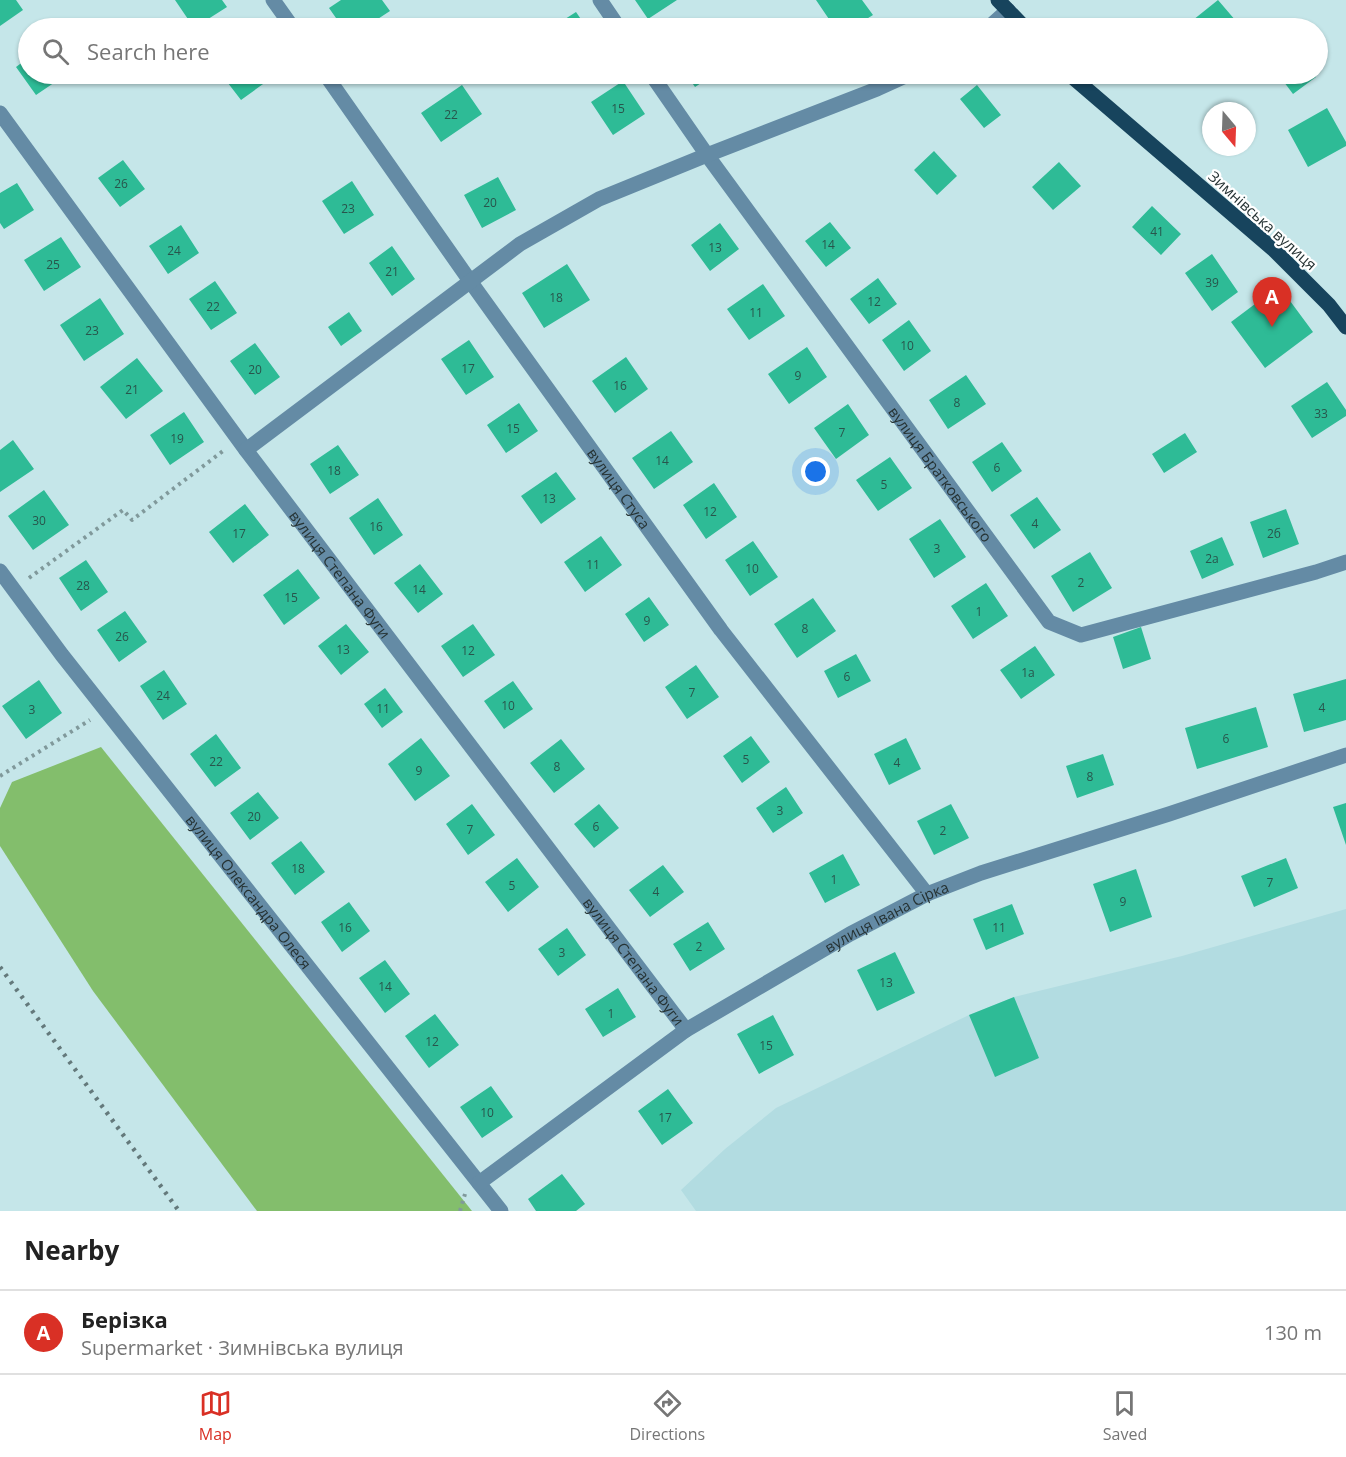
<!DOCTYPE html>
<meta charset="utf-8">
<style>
body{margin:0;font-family:"Open Sans",sans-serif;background:#f2f2f2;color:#222}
.compass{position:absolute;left:1202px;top:102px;width:54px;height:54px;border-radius:50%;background:#fff;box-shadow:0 2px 4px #0004;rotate:161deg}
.you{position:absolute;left:816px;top:472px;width:21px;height:21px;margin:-15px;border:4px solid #fff;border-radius:50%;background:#1a73e8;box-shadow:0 0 0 9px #1a73e833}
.badge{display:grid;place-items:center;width:39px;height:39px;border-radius:50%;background:#d93025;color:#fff;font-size:20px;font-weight:700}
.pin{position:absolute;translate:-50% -50px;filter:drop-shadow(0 2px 3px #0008)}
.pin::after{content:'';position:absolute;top:32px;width:21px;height:18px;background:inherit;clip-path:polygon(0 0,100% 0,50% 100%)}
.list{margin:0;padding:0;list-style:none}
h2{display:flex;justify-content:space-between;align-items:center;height:78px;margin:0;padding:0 24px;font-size:26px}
h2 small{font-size:20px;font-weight:400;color:#767676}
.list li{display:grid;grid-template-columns:39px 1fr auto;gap:18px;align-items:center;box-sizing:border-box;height:84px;padding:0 24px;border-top:2px solid #e0e0e0}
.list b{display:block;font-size:22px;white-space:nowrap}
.list p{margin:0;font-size:20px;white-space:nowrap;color:#767676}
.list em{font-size:20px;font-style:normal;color:#767676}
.icon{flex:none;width:33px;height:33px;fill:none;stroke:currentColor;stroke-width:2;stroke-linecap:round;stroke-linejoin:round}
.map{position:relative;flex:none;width:1346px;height:1211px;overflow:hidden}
.search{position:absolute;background:#fff;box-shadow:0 2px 4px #0004;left:18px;right:18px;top:18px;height:66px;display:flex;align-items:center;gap:15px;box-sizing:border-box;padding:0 21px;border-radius:33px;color:#767676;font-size:22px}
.sheet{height:162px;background:#fff}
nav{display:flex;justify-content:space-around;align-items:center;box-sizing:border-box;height:84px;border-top:2px solid #e0e0e0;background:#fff;font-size:16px;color:#767676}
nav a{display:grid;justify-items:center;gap:3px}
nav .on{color:#d93025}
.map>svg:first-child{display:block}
.built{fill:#b2dce1}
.forest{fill:#83be6c}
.building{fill:#2ebb96}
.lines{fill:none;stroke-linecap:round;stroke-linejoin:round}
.path{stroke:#80999b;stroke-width:4;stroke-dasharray:3 4.5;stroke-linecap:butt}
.minor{stroke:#648ba5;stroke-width:15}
.major{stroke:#17445d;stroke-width:15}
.rail{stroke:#64797b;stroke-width:4.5;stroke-dasharray:3 6;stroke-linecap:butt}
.labels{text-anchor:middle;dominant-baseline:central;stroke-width:4.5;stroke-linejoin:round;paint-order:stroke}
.number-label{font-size:12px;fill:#28554c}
.street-label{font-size:15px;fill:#263334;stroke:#fff}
</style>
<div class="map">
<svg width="1346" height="1211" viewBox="0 0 1346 1211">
<rect width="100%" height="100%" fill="#c5e6e9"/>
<path class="built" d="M1346 909V1211H696L681 1190 725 1149 776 1108 969 1015 1014 997 1182 956Z"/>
<path class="forest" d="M101 747 472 1211H257L93 991 0 846V808L12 782Z"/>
<path class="building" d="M0 0H16L23 10 0 26Z
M175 0H222L227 7 194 28Z
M341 0H382L390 11 364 28H343L329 8Z
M635 0H677L648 19Z
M816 0H862L873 15 852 28H835Z
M1218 0 1242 28H1183Z
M576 12 587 28H551Z
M28 58V74H67L36 95 16 67Z
M221 74H277L241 100Z
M686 74H715L695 87Z
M1278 74H1314L1316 77 1293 94Z
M623 81 645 114 613 135 591 102Z
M462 85 482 114 441 142 421 113Z
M977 85 1001 115 984 128 960 99Z
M1327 108 1346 142V146L1308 167 1288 130Z
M934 151 957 176 937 195 914 170Z
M123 160 145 189 120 207 98 178Z
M1059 162 1081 186 1053 210 1032 187Z
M498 177 516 210 482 228 464 195Z
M352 181 374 215 344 234 322 201Z
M17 183 34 210 4 229 0 223V193Z
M1152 206 1181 234 1161 255 1132 227Z
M830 222 851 248 826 267 805 241Z
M720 223 739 249 710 271 691 245Z
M181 225 199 253 168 274 149 246Z
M61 237 81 267 44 291 24 260Z
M392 246 415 279 392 296 369 263Z
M1212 254 1238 292 1212 311 1185 273Z
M567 264 590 300 544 328 522 293Z
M878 278 897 304 869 324 850 299Z
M215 281 237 313 211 330 189 299Z
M763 284 785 316 749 340 727 309Z
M1279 286 1313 332 1265 368 1231 322Z
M100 298 124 334 84 361 60 325Z
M349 312 362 331 341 346 328 327Z
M909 320 931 351 904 371 882 340Z
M469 340 494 377 466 395 441 359Z
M255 343 280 377 255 395 230 361Z
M807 347 827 377 789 404 768 374Z
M626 357 648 389 615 413 592 381Z
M137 358 163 391 126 419 100 387Z
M966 375 986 404 948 429 929 400Z
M1327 382 1346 410V416L1312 438 1291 406Z
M519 403 538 431 506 453 487 425Z
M848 404 869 435 836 459 814 428Z
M184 412 204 442 170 465 150 435Z
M671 431 693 462 654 489 632 458Z
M1185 433 1197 452 1164 473 1152 454Z
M13 440 34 469 0 492V450Z
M1002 442 1022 471 992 492 972 462Z
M338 445 359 475 330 494 310 464Z
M890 457 912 488 878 511 856 480Z
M556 472 576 499 541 524 521 496Z
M714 483 737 517 706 539 683 505Z
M44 490 69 525 33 550 8 516Z
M1037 497 1061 530 1034 549 1010 515Z
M378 498 403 535 374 555 349 518Z
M245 504 269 535 233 563 209 532Z
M1286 509 1299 544 1263 558 1250 522Z
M940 519 966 557 934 578 909 539Z
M601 536 622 565 585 592 564 562Z
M1222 537 1234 565 1202 579 1190 551Z
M753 541 778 577 750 596 725 560Z
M1090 552 1112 588 1073 612 1051 576Z
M86 560 108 592 81 611 59 578Z
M420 564 443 594 418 613 394 583Z
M298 569 320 598 284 625 263 595Z
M986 583 1008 616 973 639 951 606Z
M649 597 669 625 644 642 625 614Z
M813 598 836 631 797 658 774 624Z
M125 611 147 642 119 662 97 630Z
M346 624 369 652 341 675 318 646Z
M473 624 495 655 463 677 441 646Z
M1141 627 1151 659 1123 669 1113 637Z
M1035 646 1055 675 1021 699 1000 670Z
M856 654 871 681 838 698 824 671Z
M696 665 719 697 687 719 665 687Z
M164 670 187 704 163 720 140 686Z
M1346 679V720L1304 732 1293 694Z
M39 680 62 713 26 739 2 706Z
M513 681 533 709 504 729 484 701Z
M385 688 403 712 382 728 364 704Z
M1256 707 1268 747 1197 769 1185 728Z
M216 734 241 768 215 787 190 754Z
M751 736 770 762 742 783 723 756Z
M421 738 450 776 415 801 388 764Z
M906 738 921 769 889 785 874 754Z
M561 739 585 769 554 793 530 763Z
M1103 754 1114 785 1077 798 1066 766Z
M786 787 803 813 773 833 756 808Z
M258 792 279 818 250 840 230 813Z
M1346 803V845L1333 807Z
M472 804 495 835 468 855 446 824Z
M599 804 619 828 594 848 574 824Z
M951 804 969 838 934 855 917 821Z
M301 841 325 872 295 895 271 863Z
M843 854 860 885 825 903 809 873Z
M517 858 539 887 508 912 485 882Z
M1286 858 1298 888 1254 907 1241 876Z
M663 865 684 892 650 917 629 890Z
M1136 869 1152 917 1110 932 1093 884Z
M349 902 370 931 342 952 321 922Z
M1012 904 1024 934 986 950 973 919Z
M708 922 725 949 690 971 673 944Z
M567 928 586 955 558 976 538 949Z
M895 952 915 993 877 1011 857 970Z
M385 960 410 994 385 1013 359 978Z
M618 988 636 1017 603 1037 585 1009Z
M1014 997 1039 1058 995 1077 969 1015Z
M435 1014 459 1045 429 1068 405 1036Z
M773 1015 794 1055 759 1074 737 1034Z
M491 1086 513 1117 482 1138 460 1107Z
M668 1089 693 1123 662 1145 638 1111Z
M562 1174 585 1204 576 1211H536L528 1199Z"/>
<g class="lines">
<path class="path" d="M29 578 123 510 132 520 223 451
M0 776 90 720
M460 1211 465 1194"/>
<g class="minor">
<path d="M273 0 293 28"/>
<path d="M600 0 619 28"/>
<path d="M988 28 1008 10"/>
<path id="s1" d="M325 74 470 281 721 630 927 894"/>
<path id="s2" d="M651 74 707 155 1049 622 1081 635 1316 572 1346 562"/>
<path id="s3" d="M0 113 246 450 686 1030"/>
<path d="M246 450 520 244 599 199 707 155 877 89 910 74"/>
<path id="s4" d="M0 571 62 655 501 1211"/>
<path id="s5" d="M479 1183 686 1030 850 934 927 894 981 873 1169 814 1346 755"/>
</g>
<path class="major" d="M998 0 1025 28
M1069 74 1273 249 1329 305 1346 327"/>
<path class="rail" d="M0 967 179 1211"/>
</g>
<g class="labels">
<g class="number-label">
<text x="618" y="108">15</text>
<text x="451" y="114">22</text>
<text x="121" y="183">26</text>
<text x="490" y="202">20</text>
<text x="348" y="208">23</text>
<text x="1157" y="231">41</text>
<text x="828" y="244">14</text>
<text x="715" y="247">13</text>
<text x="174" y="250">24</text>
<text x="53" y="264">25</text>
<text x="392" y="271">21</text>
<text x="1212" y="282">39</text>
<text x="556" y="297">18</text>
<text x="874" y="301">12</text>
<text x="213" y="306">22</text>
<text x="756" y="312">11</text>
<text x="92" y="330">23</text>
<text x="907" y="345">10</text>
<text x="468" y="368">17</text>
<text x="255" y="369">20</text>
<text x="798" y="375">9</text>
<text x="620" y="385">16</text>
<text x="132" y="389">21</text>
<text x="957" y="402">8</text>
<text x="1321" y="413">33</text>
<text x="513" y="428">15</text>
<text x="842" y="432">7</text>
<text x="177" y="438">19</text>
<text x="662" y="460">14</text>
<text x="997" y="467">6</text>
<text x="334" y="470">18</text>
<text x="884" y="484">5</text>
<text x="549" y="498">13</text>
<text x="710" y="511">12</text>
<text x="39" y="520">30</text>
<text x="1035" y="523">4</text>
<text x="376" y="526">16</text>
<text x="239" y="533">17</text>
<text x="1274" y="533">2б</text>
<text x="937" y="548">3</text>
<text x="1212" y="558">2а</text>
<text x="593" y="564">11</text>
<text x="752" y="568">10</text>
<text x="1081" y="582">2</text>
<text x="83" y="585">28</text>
<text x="419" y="589">14</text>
<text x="291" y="597">15</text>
<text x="979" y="611">1</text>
<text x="647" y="620">9</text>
<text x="805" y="628">8</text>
<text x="122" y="636">26</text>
<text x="343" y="649">13</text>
<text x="468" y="650">12</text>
<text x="1028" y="672">1а</text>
<text x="847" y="676">6</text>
<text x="692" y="692">7</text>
<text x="163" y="695">24</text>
<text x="508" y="705">10</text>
<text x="1322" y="707">4</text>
<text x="383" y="708">11</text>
<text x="32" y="709">3</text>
<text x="1226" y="738">6</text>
<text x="746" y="759">5</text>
<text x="216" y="761">22</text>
<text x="897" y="762">4</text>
<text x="557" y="766">8</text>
<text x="419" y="770">9</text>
<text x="1090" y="776">8</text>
<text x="780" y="810">3</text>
<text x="254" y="816">20</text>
<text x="596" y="826">6</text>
<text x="470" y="829">7</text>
<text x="943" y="830">2</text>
<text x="298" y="868">18</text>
<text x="834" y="879">1</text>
<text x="1270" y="882">7</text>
<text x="512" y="885">5</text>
<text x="656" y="891">4</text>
<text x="1123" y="901">9</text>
<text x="345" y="927">16</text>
<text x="999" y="927">11</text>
<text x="699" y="946">2</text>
<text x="562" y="952">3</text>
<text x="886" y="982">13</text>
<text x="385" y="986">14</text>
<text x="611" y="1013">1</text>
<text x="432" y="1041">12</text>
<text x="766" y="1045">15</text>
<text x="487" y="1112">10</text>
<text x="665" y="1117">17</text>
</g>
<g class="street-label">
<text transform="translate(1263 220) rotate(42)">Зимнівська вулиця</text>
<text stroke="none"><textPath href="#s2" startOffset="494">вулиця Братковського</textPath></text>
<text stroke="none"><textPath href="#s1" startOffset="508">вулиця Стуса</textPath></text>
<text stroke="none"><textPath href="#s3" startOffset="573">вулиця Степана Фуги</textPath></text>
<text stroke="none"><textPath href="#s4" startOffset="406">вулиця Олександра Олеся</textPath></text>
<text stroke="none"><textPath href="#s5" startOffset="488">вулиця Івана Сірка</textPath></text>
<text stroke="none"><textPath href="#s3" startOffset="1059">вулиця Степана Фуги</textPath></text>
</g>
</g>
</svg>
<svg class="compass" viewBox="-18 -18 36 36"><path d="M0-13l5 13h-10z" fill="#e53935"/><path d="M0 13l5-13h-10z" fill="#767676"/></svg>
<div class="you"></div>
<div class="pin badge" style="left:1272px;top:327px">A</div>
<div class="search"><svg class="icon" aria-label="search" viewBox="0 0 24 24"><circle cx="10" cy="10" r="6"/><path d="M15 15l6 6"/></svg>Search here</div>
</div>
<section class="sheet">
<h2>Nearby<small></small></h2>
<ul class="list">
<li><span class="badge">A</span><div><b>Берізка</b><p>Supermarket · Зимнівська вулиця</p></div><em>130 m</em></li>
</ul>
</section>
<nav>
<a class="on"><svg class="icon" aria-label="map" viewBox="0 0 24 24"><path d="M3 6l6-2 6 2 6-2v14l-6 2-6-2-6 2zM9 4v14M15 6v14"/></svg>Map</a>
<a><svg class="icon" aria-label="directions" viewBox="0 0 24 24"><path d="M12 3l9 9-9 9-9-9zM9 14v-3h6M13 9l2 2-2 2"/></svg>Directions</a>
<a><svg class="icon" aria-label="saved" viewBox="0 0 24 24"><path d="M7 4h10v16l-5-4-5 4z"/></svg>Saved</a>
</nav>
